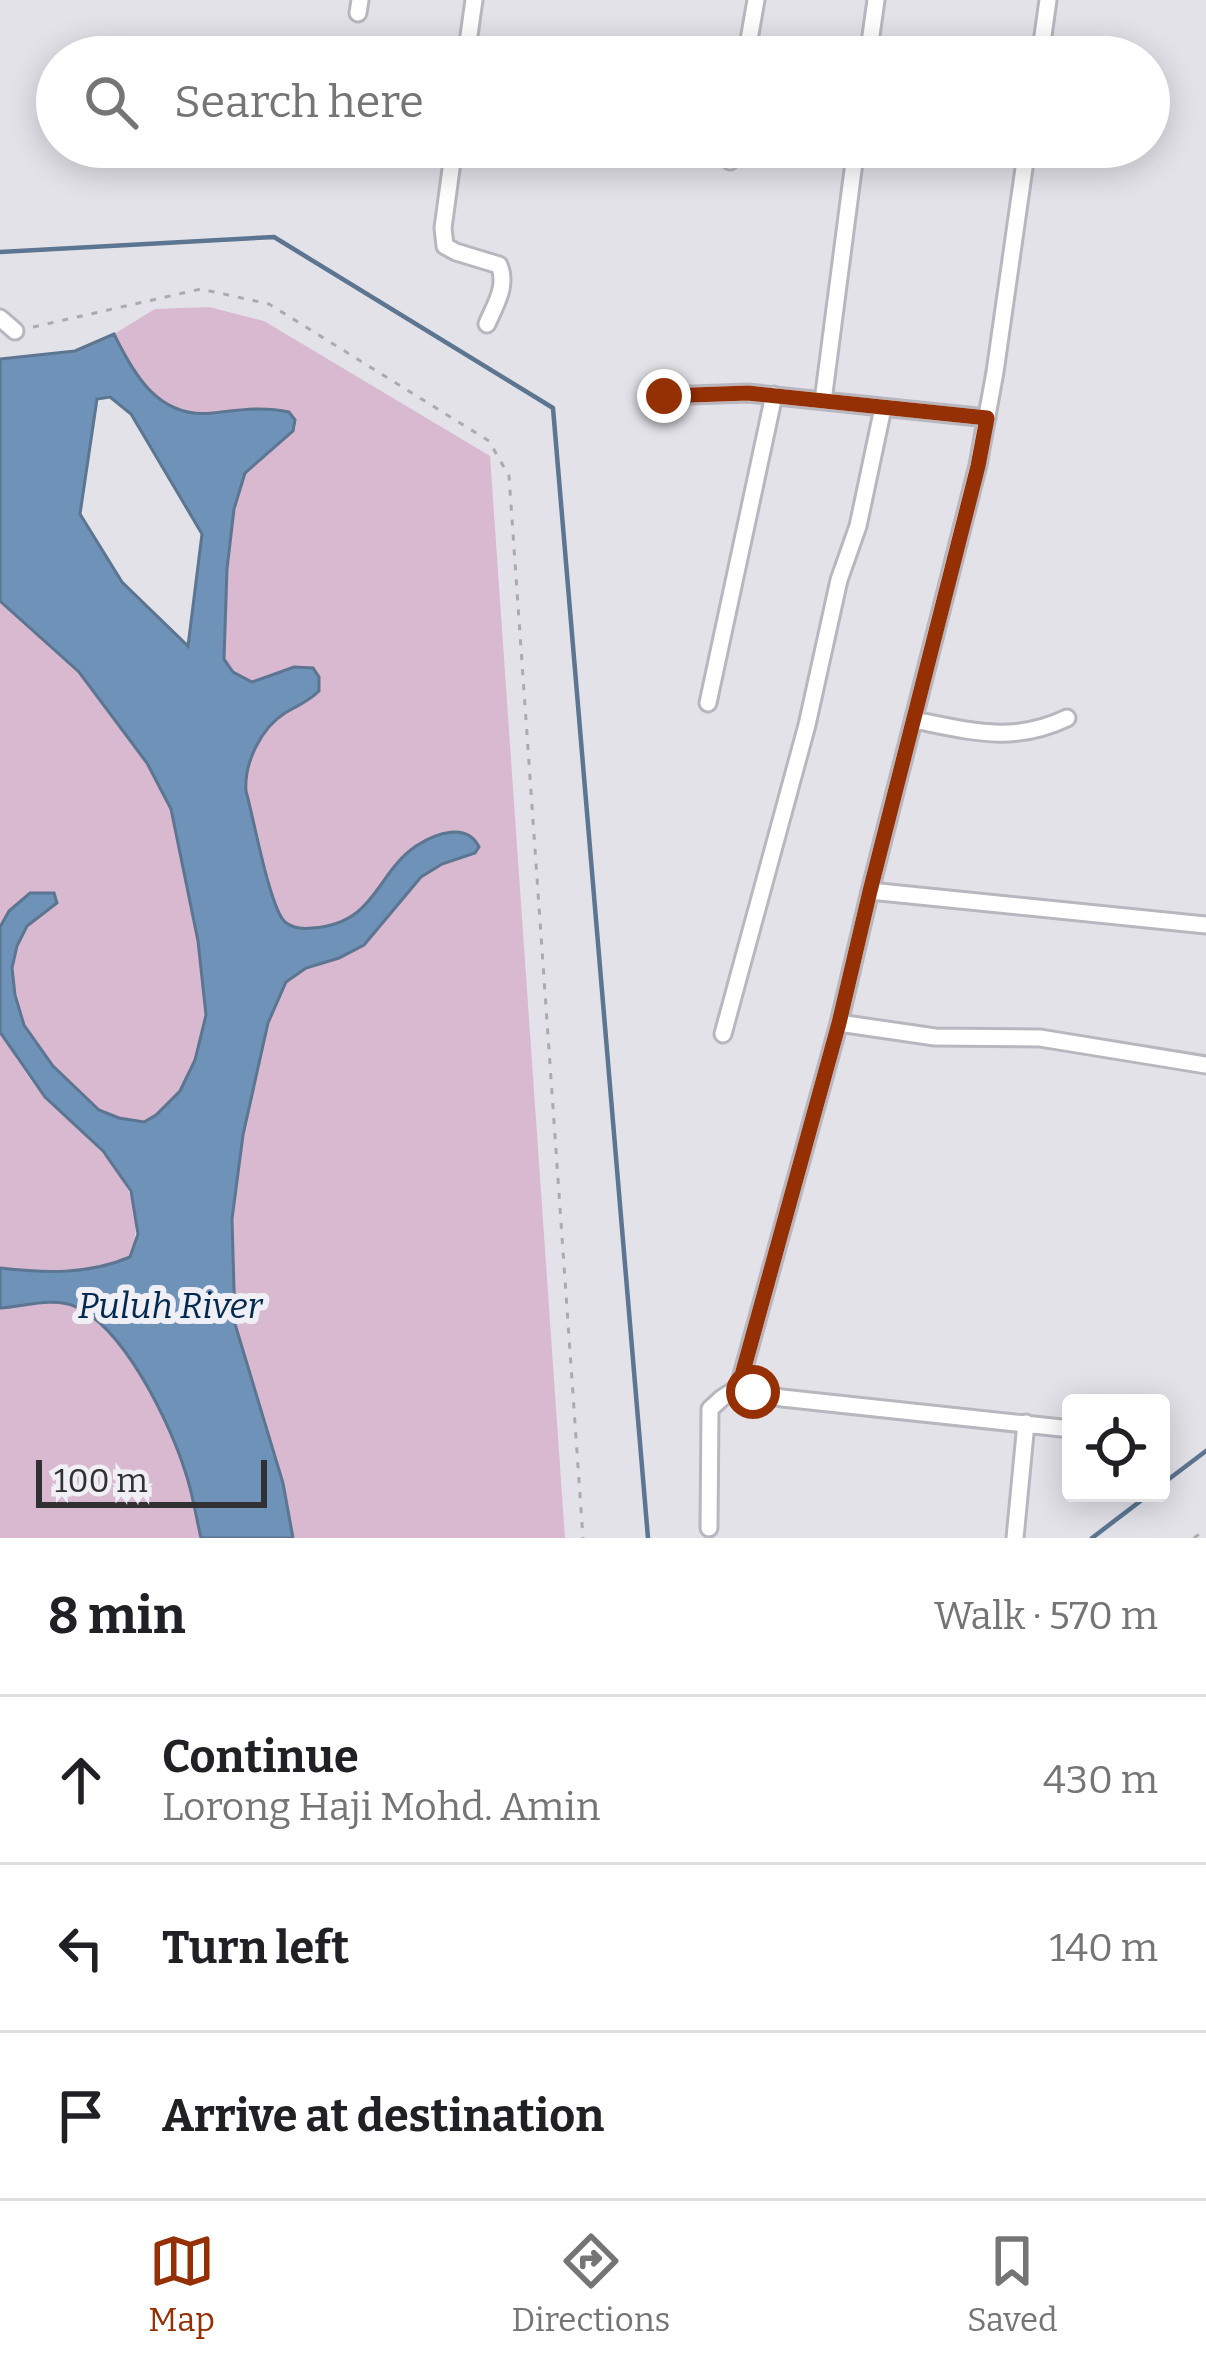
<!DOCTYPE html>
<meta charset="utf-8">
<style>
body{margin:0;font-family:Bitter,serif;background:#f6f6f6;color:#202124}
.controls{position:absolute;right:36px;bottom:36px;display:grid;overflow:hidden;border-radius:12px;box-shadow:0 6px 30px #0003}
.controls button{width:108px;height:108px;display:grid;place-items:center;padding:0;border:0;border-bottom:3px solid #e0e0e0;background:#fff;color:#202124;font:60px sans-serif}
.scale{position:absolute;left:36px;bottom:30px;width:231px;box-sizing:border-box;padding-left:12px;border:6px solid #313033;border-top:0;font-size:33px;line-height:42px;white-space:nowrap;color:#313033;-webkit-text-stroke:9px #f0eff6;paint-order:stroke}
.stop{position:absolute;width:36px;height:36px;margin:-27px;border:9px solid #953004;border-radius:50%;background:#fff}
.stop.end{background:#953004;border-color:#fff;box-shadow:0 3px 12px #0008}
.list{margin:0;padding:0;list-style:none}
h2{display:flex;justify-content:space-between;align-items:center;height:156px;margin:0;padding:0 48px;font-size:51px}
h2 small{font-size:39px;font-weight:400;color:#757577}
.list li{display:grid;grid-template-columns:78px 1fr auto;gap:36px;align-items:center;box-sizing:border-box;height:168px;padding:0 48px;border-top:3px solid #e0e0e0}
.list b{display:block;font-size:45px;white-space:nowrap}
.list p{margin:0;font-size:39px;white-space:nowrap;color:#757577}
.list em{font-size:39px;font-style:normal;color:#757577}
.icon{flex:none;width:66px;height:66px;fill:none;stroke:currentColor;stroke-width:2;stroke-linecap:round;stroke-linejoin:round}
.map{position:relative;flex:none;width:1206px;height:1538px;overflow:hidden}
.search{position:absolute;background:#fff;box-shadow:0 6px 30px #0003;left:36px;right:36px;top:36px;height:132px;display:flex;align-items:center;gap:30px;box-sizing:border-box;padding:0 42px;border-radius:66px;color:#757577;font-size:45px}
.sheet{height:660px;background:#fff}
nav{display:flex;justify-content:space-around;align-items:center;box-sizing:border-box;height:168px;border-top:3px solid #e0e0e0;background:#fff;font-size:33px;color:#757577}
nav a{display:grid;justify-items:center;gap:6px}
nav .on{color:#953004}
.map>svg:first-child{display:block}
.green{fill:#d9b9d0}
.water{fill:#6f92b9;stroke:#5c7591;stroke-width:3;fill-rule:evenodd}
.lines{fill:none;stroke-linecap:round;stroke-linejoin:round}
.stream{stroke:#5c7591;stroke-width:4.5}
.minor-casing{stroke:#b8b7bf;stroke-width:21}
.path{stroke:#abaaaf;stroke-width:3;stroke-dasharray:6 9;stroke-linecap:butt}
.minor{stroke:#fff;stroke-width:15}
.route{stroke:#953004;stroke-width:15}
.labels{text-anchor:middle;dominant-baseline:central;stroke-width:12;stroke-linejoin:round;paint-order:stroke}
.water-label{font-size:36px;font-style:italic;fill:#02294f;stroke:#f0eff6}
</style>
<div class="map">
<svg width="1206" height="1538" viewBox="0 0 1206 1538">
<rect width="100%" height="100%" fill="#e3e2e9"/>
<path class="green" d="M209 307 264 321 490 456 565 1538H293L282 1483 235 1324 232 1219 243 1135 268 1023 285 982 306 968 339 958 364 945 421 877 442 864 475 853 461 831C446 834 429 837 416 846 401 857 390 876 379 891 356 920 322 936 286 924L276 906 246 790C244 763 261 728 285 713 297 705 308 702 319 692V678L294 667 252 682 233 672 224 659 227 569 234 509 245 473 278 446 271 408C246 408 205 418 183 412 147 403 129 364 114 334L155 309Z
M0 601 79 672 147 763 171 809 198 941 206 1015 195 1060 180 1091 156 1115 143 1122 119 1118 99 1110 53 1066 24 1025 15 995 12 968 17 946 27 926 56 904 9 911 0 927Z
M0 1032C14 1055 30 1082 49 1101 94 1147 155 1185 130 1257 88 1275 44 1273 0 1268Z
M60 1302C124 1320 166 1414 186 1473 193 1494 196 1517 201 1538H0V1308Z"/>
<path class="water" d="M114 334C134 375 159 419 212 413 239 410 262 406 289 412L295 420 293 431 245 473 234 509 227 569 224 659 233 672 252 682 294 667 313 668 319 677V691C308 702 298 705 285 713 261 728 244 763 246 791 253 815 270 909 285 922 292 928 303 929 312 928 376 924 375 874 416 846 436 833 467 822 479 847L475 853 442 864 421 877 364 945 339 958 306 968 286 982 268 1023 243 1135 232 1219 235 1324 283 1483 293 1538H201C196 1517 193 1495 186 1474 171 1425 124 1326 74 1306 52 1297 23 1307 0 1308V1268C44 1273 88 1275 130 1257L138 1234 131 1191 103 1151 45 1097 0 1032V927L9 911 30 893H54L57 903 27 926 17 946 12 968 15 995 24 1025 53 1066 99 1110 119 1118 144 1122 156 1115 180 1091 195 1060 206 1015 198 941 171 809 147 763 79 672 0 601V359L75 351ZM110 397 131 414 202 534 188 646 122 582 80 514 97 399Z"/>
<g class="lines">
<path class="stream" d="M0 252 274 237 553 408 648 1538
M1161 1485 1206 1451
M1092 1538 1151 1493"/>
<defs>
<path id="minor" d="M358 13 360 0
M466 57 474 0
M746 57 756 0
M868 57 876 0
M1040 57 1048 0
M454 147 443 228 445 246 456 252 499 265C508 286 495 305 487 324
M1027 147 995 372 978 465 870 891 839 1023 742 1375C746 1395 765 1394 782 1398L1071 1429
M730 161 732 147
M0 318 15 331
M664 396 748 393 987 418
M823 401 856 147
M708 703 774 395
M914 720C970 731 1013 744 1067 718
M870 891 1206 925
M839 1023 935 1037 1040 1038 1206 1065
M723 1034 807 725 839 580 858 526 883 408
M709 1528 710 1409 722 1398 744 1384
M1015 1538 1026 1423"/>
</defs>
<use href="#minor" class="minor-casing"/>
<path class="path" d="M33 327 201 289 269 304 489 441 509 476 583 1538
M1194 1538 1206 1529"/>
<use href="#minor" class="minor"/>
</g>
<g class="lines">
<path class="route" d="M664 396 748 393 987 418 978 466 870 891 839 1023 742 1375 744 1384 753 1392"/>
</g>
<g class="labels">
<g class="water-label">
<text x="170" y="1306">Puluh River</text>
</g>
</g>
</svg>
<div class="controls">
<button><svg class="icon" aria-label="locate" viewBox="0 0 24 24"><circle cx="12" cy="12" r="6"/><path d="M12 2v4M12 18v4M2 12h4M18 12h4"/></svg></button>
</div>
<div class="scale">100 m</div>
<div class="stop" style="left:753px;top:1392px"></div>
<div class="stop end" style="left:664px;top:396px"></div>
<div class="search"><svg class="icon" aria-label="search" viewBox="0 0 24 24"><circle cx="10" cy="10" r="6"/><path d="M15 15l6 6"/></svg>Search here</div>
</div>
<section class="sheet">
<h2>8 min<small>Walk · 570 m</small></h2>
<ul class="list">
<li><svg class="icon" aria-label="ahead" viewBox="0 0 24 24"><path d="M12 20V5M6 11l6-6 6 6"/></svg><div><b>Continue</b><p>Lorong Haji Mohd. Amin</p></div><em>430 m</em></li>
<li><svg class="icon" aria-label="left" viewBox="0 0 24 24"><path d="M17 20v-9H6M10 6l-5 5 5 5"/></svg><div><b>Turn left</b></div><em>140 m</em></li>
<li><svg class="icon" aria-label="arrive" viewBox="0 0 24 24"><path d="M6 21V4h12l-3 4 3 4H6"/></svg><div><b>Arrive at destination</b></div></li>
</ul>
</section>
<nav>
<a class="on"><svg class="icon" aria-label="map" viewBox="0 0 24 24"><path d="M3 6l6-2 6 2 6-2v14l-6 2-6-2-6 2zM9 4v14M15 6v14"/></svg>Map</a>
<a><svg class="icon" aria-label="directions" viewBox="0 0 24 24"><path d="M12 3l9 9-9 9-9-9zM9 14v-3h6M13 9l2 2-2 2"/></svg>Directions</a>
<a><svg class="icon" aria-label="saved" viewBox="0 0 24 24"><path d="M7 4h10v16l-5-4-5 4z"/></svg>Saved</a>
</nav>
